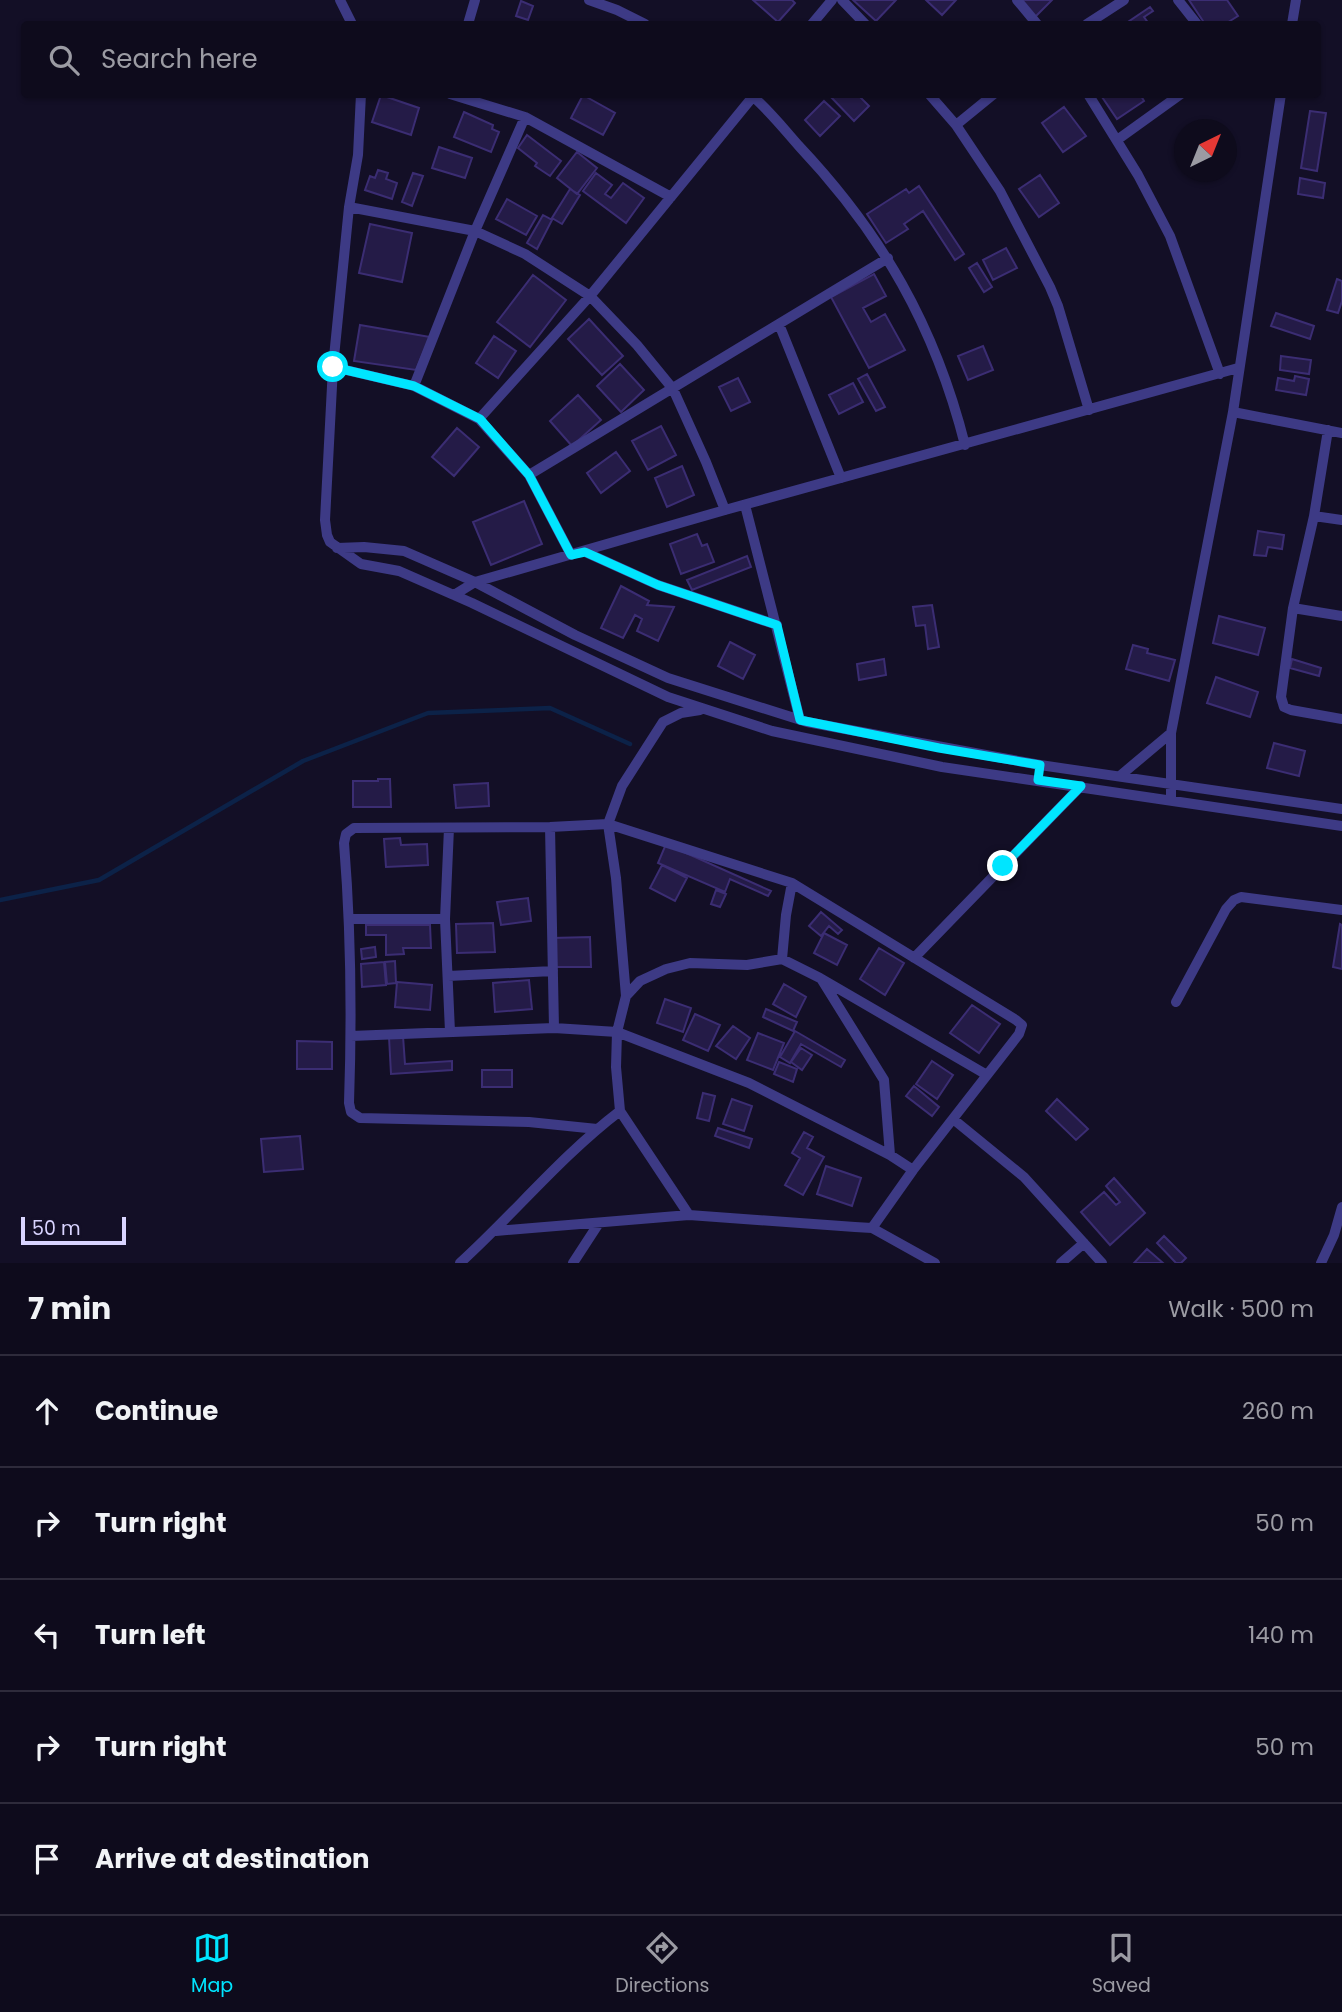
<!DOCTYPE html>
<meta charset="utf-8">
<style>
body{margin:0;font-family:Poppins,sans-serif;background:#1c1929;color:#f1f3f6}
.compass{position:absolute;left:1174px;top:119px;width:63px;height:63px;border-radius:50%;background:#0e0b1c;box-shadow:0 2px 5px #0004;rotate:43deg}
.scale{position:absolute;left:21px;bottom:18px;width:105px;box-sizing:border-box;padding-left:7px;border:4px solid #d9d4ff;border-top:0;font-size:19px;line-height:24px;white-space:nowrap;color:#d9d4ff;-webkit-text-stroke:5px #130f26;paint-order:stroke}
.stop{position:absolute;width:21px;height:21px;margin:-16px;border:5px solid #00e5ff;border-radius:50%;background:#fff}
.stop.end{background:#00e5ff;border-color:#fff;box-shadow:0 2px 7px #0008}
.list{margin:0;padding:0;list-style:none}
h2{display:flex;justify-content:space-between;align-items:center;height:91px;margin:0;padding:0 28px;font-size:30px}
h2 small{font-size:23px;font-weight:400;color:#9b9ba3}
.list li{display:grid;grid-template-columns:46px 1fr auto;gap:21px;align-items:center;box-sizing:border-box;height:112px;padding:0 28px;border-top:2px solid #2e2b3b}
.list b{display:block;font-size:26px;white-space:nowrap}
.list em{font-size:23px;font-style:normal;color:#9b9ba3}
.icon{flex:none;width:38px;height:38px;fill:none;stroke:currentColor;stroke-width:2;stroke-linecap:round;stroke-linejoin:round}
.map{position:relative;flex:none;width:1342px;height:1263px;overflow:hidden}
.search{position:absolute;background:#0e0b1c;box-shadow:0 2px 5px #0004;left:21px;right:21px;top:21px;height:77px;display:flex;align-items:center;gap:18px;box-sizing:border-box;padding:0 24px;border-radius:7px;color:#9b9ba3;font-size:26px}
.sheet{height:651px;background:#0e0b1c}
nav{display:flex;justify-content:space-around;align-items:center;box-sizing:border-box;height:98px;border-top:2px solid #2e2b3b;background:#0e0b1c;font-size:19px;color:#9b9ba3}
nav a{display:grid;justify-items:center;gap:4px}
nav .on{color:#00e5ff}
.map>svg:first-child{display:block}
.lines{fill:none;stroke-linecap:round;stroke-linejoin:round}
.stream{stroke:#0c2248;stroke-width:4.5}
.building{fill:#241b47;stroke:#3b2d73;stroke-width:2}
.minor{stroke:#3d3a85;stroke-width:10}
.route{stroke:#00e5ff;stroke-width:9}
</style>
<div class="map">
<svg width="1342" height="1263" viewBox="0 0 1342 1263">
<rect width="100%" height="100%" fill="#130f26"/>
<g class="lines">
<path class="stream" d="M0 900 99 880 303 761 428 713 550 708 630 744"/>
</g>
<path class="building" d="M753 0H792L795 3 778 22Z
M853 0H896L876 21Z
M926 0H956L942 15Z
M1018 0H1052L1035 17Z
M1189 0H1227L1238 16 1225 24H1205Z
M521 1 533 6 528 20 516 16Z
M1150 7 1153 11 1144 17 1149 24H1130L1128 22Z
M828 94H857L869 106 854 121Z
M1100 94H1140L1144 101 1117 119Z
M381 95 419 108 411 135 372 122Z
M583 95 615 113 603 135 571 118Z
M824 101 840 116 820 136 805 120Z
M1064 107 1086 136 1063 152 1042 123Z
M1310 111 1326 113 1317 171 1301 168Z
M464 112 493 125 492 129 499 132 491 152 454 137Z
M527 135 561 161 550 176 535 166 537 163 518 148Z
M439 147 472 158 465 178 432 168Z
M577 152 597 168 577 194 557 178Z
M378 170 388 173 386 179 397 183 392 199 365 190 370 176 375 178Z
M413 173 423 176 412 206 402 202Z
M596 173 612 185 605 194 611 198 623 183 644 198 626 223 583 191Z
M1040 175 1059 203 1039 217 1019 189Z
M1300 178 1325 183 1323 198 1298 194Z
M919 186 964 254 955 260 923 211 904 224 908 229 886 243 867 214 906 189 909 193Z
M570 189 580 195 562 224 552 218Z
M507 199 537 216 526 235 496 219Z
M543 215 552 220 537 249 527 243Z
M370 224 412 233 402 282 359 273Z
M1006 248 1017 268 993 280 983 260Z
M977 263 992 287 984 292 969 268Z
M874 274 886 296 863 308 871 322 885 314 905 350 869 368 831 297Z
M533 275 566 300 530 347 497 322Z
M1337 279 1342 281V301L1338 313 1327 310Z
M1276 313 1314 326 1310 339 1271 326Z
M589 319 623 356 602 375 568 339Z
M360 325 430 337 416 370 354 361Z
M494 336 516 351 498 378 476 363Z
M983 346 993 370 968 380 958 356Z
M1281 356 1311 360 1309 374 1280 370Z
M620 364 644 390 621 412 597 386Z
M867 374 885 407 876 411 858 379Z
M1295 376 1309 379 1306 395 1276 390 1278 378 1294 381Z
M738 378 750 402 731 411 719 387Z
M853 383 863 402 839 414 829 395Z
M578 395 601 420 572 446 550 421Z
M661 426 676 455 648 470 632 441Z
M457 428 479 447 454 476 432 457Z
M616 452 630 471 601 493 587 473Z
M682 466 694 495 667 507 655 478Z
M524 501 542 544 491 565 473 522Z
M1258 531 1284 535 1282 549 1268 547 1266 556 1254 555Z
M697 534 702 546 707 544 714 562 681 574 670 544Z
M747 556 751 567 692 590 687 580Z
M621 586 649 601 647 605 674 607 658 641 637 631 642 619 635 615 623 638 601 628Z
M932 605 939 647 928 649 925 625 916 626 913 607Z
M1219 616 1265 628 1258 655 1213 643Z
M730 642 755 655 743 679 718 666Z
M1133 645 1148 649 1147 653 1175 660 1169 681 1126 669Z
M884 659 886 675 859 680 857 664Z
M1292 659 1321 668 1319 676 1290 668Z
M1216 677 1258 692 1250 717 1207 703Z
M1274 743 1305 751 1299 776 1267 768Z
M378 779H390L391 807H353V781H378Z
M488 783 489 806 456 808 454 785Z
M400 838 401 845 427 844 428 865 386 867 384 839Z
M666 844 771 891 768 896 730 879 725 892 658 863Z
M662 865 687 878 675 901 650 888Z
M716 890 726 894 720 907 711 904Z
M528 898 531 921 501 925 497 902Z
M821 912 842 930 838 934 829 926 821 936 809 926Z
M493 923 495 952 457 953 456 924Z
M1340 924 1342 925V969L1333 967Z
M366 925H430L431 948H403L404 954 386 955V935H366Z
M824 933 847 945 837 965 814 953Z
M590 937 591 967H552V938Z
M375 947 376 957 362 959 361 949Z
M879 948 904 963 885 995 860 979Z
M395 961 396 983 387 984 385 962Z
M384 962 386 985 362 987 361 964Z
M529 980 532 1009 495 1012 493 983Z
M397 982 432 985 430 1010 395 1007Z
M784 984 806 997 796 1017 773 1004Z
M665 999 691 1008 683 1032 657 1023Z
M972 1005 1000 1024 979 1053 950 1033Z
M766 1009 797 1022 793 1031 763 1017Z
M695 1014 720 1025 708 1051 683 1040Z
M733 1026 750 1038 736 1059 716 1046Z
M795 1031 845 1060 841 1067 801 1044 790 1063 780 1057Z
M758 1033 784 1043 773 1070 747 1060Z
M403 1036 405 1064 452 1061V1070L391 1074 389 1037Z
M297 1041 332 1042V1069H297Z
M801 1048 812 1055 802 1070 791 1062Z
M932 1061 953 1075 937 1099 916 1084Z
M779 1062 797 1069 793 1082 774 1074Z
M482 1070H512V1087H482Z
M914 1086 939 1107 932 1116 906 1096Z
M703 1093 715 1096 709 1121 697 1118Z
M732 1099 752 1106 744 1131 723 1124Z
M1057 1099 1088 1129 1076 1140 1046 1111Z
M718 1128 752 1139 749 1148 715 1136Z
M804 1132 813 1137 807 1148 824 1157 803 1195 785 1185 800 1158 792 1153Z
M300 1136 303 1169 264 1172 261 1139Z
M826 1166 861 1178 852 1206 817 1194Z
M1114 1178 1145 1213 1110 1245 1081 1212 1104 1192 1116 1205 1120 1202 1106 1186Z
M1164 1236 1186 1258 1181 1263H1176L1157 1243Z
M1147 1249 1163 1263H1134Z"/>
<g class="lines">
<path class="minor" d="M340 0 352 24
M589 0 617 10 645 24
M842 0 865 24
M1017 0 1037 24
M1178 0 1197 24
M468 24 475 0
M812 24 832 0
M1087 24 1124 0
M1292 24 1296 0
M361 94 358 155 349 207 333 367 325 520 327 535 330 542 361 564 399 571 472 603 668 697 772 731 942 767 1342 826
M450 94 525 117 671 197
M750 94C768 109 783 128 798 145 882 234 935 326 965 445
M929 94 956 125 1000 191 1050 287 1058 306 1089 410
M1088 94 1138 175 1170 236 1220 374
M956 125 994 94
M1117 140 1181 94
M349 207 475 231 525 254 590 296 637 345 673 389 706 462 725 510
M779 324 841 478
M333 367 414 386 479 419 529 475 571 555
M414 386 475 231 525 117
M1233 412 1342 433
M479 419 590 296 755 94
M1328 430 1314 516 1293 608 1281 697 1284 707 1291 710 1342 719
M529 475 888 258
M745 505 800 720
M1314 516 1342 520
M337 548 364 547 404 551 475 582 575 635 668 678 807 722 1040 765 1342 809
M585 552 658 585 777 625
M454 595 475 582 725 510 1238 368
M1293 608 1342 616
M1121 775 1171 733
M1171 800V733L1233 412 1281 94
M550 827 554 1028
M449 828 445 919 450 1032
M350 919H445
M914 958 1081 786
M782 959 786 915 792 883
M448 976 553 971
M822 980 884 1080 890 1155
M626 996 640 981 666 969 690 963 747 965 782 959 820 978 987 1075
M1176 1002 1226 909 1234 900 1241 897 1342 910
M351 1036 554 1028 617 1032 749 1083 890 1155 913 1170
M953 1119 1024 1177 1102 1263
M597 1129 529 1122 360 1118 351 1112 349 1103C352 1016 351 930 344 843L346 834 354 828 550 827 608 824 792 883 1016 1020 1022 1025 1019 1034 913 1170 872 1228
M689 1215 620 1111 616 1067 617 1032 626 996 616 878 608 824 622 786 663 722 681 713 700 710
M496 1231 689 1215 855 1227 872 1228 935 1263
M460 1263C514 1214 561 1156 620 1111
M573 1263 599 1223
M1061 1263 1084 1243
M1321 1263 1334 1235 1342 1207"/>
</g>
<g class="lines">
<path class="route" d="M333 367 414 386 480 419 529 475 571 555 585 552 658 585 777 625 800 720 939 748 1040 765 1038 780 1081 786 1003 866"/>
</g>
</svg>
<svg class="compass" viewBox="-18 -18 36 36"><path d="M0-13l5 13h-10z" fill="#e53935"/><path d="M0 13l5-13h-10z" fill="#9b9ba3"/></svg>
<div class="scale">50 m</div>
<div class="stop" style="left:333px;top:367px"></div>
<div class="stop end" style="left:1003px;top:866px"></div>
<div class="search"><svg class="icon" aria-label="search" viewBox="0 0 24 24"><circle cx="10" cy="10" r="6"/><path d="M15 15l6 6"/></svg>Search here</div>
</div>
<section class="sheet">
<h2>7 min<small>Walk · 500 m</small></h2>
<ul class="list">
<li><svg class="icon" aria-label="ahead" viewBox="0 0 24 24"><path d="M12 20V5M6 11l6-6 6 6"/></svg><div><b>Continue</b></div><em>260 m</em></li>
<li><svg class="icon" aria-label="right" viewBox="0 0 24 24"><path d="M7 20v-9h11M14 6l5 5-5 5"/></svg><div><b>Turn right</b></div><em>50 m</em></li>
<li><svg class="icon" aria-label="left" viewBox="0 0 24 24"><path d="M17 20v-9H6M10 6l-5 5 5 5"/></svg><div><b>Turn left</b></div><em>140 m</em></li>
<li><svg class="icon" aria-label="right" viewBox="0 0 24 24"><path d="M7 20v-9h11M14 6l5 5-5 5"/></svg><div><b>Turn right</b></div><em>50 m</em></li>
<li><svg class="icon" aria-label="arrive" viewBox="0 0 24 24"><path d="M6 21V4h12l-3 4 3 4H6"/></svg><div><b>Arrive at destination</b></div></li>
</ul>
</section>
<nav>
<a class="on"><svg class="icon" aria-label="map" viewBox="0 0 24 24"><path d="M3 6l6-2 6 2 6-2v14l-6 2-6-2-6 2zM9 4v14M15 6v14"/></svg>Map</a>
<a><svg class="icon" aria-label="directions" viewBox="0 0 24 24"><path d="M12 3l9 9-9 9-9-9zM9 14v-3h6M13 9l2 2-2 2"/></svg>Directions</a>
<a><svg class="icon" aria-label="saved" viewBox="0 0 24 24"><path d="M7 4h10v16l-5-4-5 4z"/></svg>Saved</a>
</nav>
